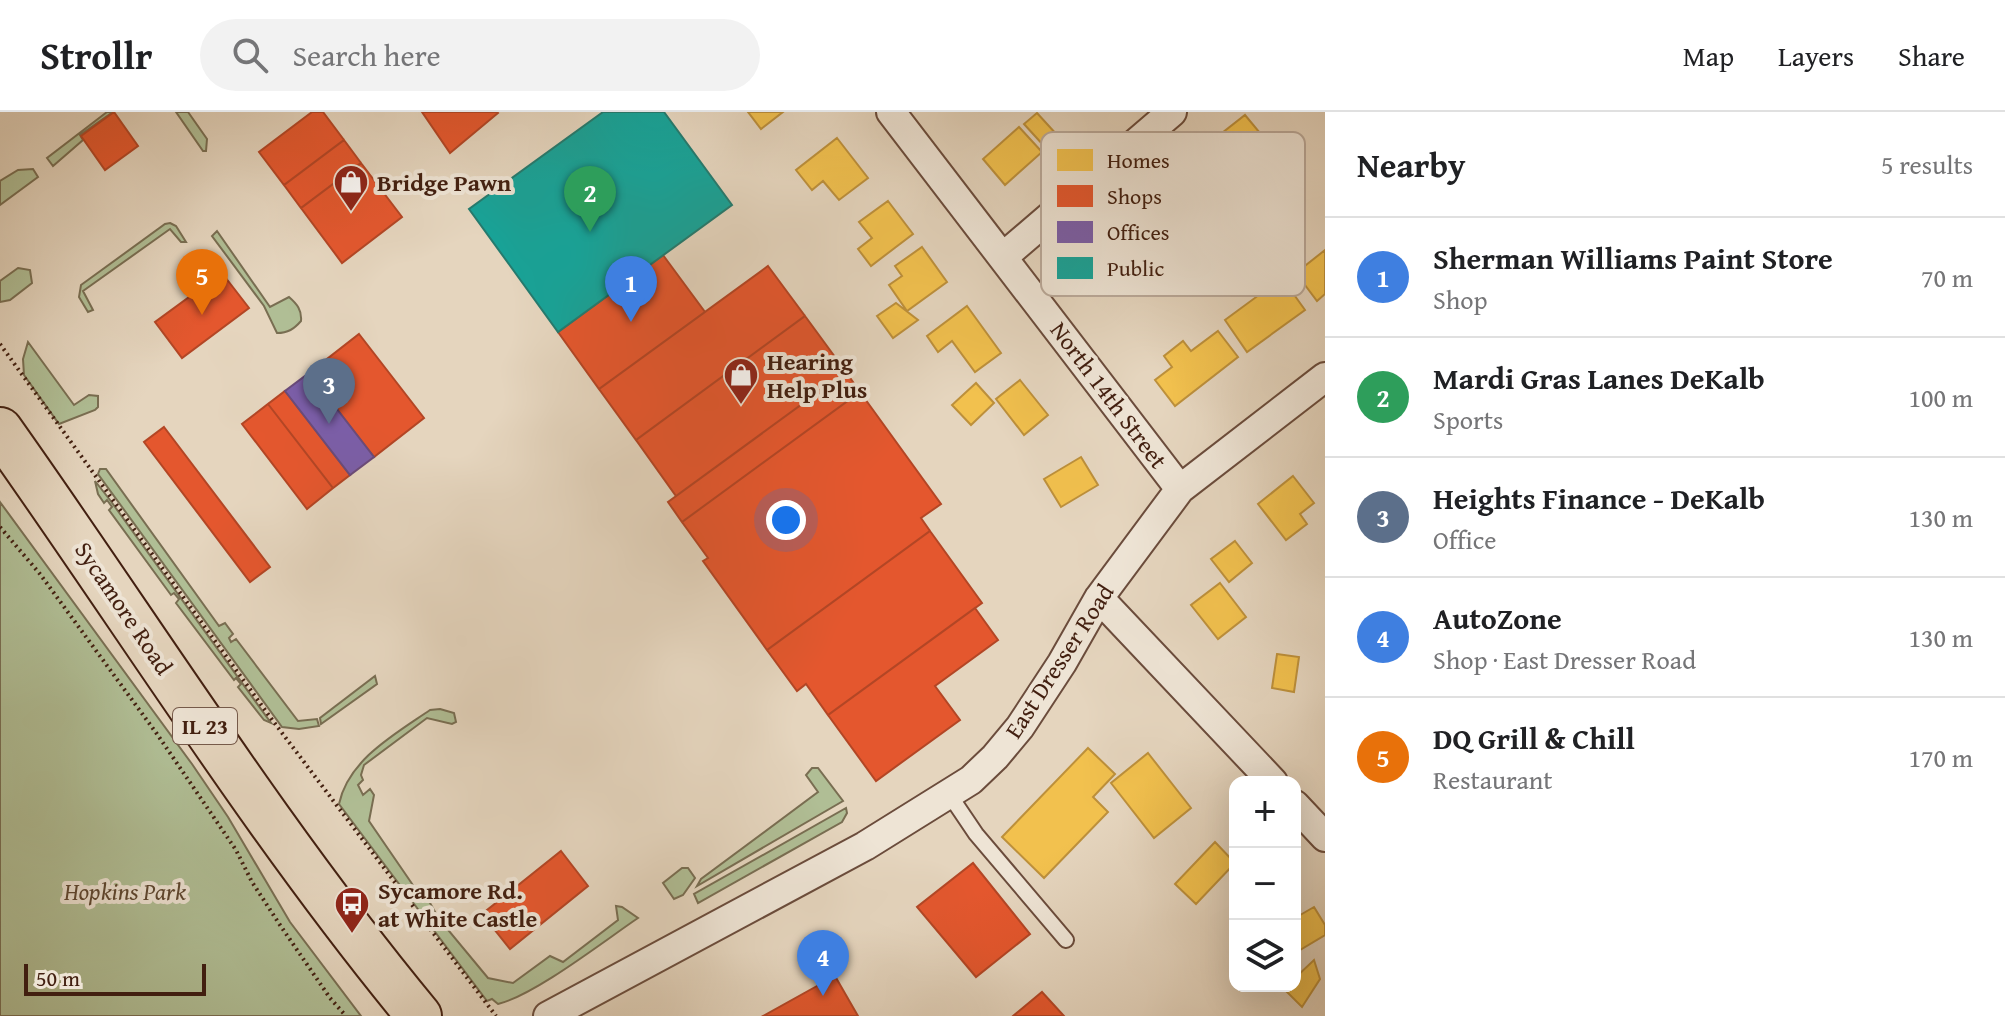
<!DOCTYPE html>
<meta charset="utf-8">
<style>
body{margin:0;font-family:"Gentium Book Plus",serif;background:#f2f2f2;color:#202124}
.controls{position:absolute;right:24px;bottom:24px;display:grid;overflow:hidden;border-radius:16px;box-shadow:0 8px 32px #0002}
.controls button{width:72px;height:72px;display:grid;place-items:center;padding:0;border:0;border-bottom:2px solid #e0e0e0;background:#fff;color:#202124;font:40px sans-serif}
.scale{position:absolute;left:24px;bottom:20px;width:182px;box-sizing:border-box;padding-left:8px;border:4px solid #421f10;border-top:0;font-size:22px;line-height:28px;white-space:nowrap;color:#421f10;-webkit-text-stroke:6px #eee4d5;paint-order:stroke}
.you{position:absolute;left:786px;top:408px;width:28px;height:28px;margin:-20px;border:6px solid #fff;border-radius:50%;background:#1a73e8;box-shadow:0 0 0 12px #1a73e833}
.badge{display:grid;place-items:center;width:52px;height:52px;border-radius:50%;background:#8f2418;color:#fff;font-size:26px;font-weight:700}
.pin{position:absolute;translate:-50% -66px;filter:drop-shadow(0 2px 4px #0008)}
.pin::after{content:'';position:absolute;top:42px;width:28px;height:24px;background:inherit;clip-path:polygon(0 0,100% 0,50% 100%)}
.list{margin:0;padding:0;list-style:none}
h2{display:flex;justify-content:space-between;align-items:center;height:104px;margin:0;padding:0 32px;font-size:34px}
h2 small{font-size:26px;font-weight:400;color:#757577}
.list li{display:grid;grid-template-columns:52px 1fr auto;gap:24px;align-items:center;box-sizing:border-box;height:120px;padding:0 32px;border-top:2px solid #e0e0e0}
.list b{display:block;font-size:30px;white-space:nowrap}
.list p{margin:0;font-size:26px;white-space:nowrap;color:#757577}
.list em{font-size:26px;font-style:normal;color:#757577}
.icon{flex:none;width:44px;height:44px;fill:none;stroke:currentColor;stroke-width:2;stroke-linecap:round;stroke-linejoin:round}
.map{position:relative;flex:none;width:1325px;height:904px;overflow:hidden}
header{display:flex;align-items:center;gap:48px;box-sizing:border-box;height:112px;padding:0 40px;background:#fff;border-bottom:2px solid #e0e0e0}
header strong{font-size:38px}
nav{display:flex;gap:44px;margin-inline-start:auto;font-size:28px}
.search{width:560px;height:72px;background:#f2f2f2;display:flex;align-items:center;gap:20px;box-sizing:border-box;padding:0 28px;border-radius:44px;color:#757577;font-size:30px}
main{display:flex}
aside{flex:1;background:#fff}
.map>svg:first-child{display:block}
.green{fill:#b0be95;stroke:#796e52;stroke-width:2}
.homes{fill:#f2c14e;stroke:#bd903b;stroke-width:2}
.shops{fill:#e4572e;stroke:#b34625;stroke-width:2}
.offices{fill:#7b5ea7;stroke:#6a4b7a;stroke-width:2}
.public{fill:#17a398;stroke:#247b6f;stroke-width:2}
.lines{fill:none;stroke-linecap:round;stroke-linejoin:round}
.service-casing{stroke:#6b4c3c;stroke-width:18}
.minor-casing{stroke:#6b4c3c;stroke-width:32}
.primary-casing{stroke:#421f10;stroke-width:48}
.path{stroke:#421f10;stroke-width:4;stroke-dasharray:2 4;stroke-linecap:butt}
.service{stroke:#eee4d5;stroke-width:14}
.minor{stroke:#eee4d5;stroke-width:28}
.primary{stroke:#e5d5be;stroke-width:44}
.labels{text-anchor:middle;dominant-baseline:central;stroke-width:8;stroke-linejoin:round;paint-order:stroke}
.shield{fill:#eee4d5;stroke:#765a4b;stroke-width:2}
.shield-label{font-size:22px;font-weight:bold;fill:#421f10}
.poi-label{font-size:24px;font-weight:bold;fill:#421f10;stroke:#eee4d5;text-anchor:start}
.street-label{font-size:24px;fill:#421f10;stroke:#eee4d5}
.park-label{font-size:24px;font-style:italic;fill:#5e4731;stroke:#eee4d5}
.key{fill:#eee4d5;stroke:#baa99a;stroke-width:2}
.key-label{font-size:22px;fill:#421f10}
</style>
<header>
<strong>Strollr</strong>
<div class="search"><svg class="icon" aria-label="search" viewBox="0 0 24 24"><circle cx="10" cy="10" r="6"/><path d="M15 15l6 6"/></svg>Search here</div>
<nav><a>Map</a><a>Layers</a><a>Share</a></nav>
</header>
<main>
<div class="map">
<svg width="1325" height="904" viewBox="0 0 1325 904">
<rect width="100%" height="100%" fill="#e5d5be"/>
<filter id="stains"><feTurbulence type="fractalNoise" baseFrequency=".0025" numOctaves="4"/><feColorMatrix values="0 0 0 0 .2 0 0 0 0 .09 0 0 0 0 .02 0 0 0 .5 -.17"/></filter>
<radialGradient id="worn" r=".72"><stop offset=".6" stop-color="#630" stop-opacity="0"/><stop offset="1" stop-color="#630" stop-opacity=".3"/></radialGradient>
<path class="green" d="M107 0H113L80 23 83 28 53 54 47 46Z
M176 0H188L207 27 206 39H203Z
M33 57 38 65 0 93V69L18 58Z
M170 111 176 114 186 130H181L170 117 83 179 93 198 88 200 79 185 81 173 165 112Z
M217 119 270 195 289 185C297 192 302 198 301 209 294 217 288 221 277 221L264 194 212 124Z
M18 156 30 158 32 171 10 188 0 190V169Z
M28 230 74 293 89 283 98 284V295L95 298 59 312 24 263 23 247Z
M100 357H106L219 514 225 511 233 522 229 526 231 530 236 527 298 609 317 607 319 614 299 617 282 615 98 362Z
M95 369 110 388 271 611 264 608 238 575 241 572 236 566 234 568 176 491 179 487 174 481 171 483 109 398 112 395 107 388 104 391 98 382Z
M0 390 192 652 228 705 290 810 361 904H0Z
M375 564 377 572 321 612 320 606Z
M440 597 454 601 456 610 452 612 427 606 364 653 361 663 363 668 358 673 363 683 370 677 374 683 369 709 417 779 425 782 439 807 488 866 513 871 550 844 563 850 618 808 616 794 622 795 638 806C604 829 535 883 498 892L492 887 487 889 339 692C348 648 395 622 430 598Z
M812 656H818L843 689 697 774 701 767 818 680 806 663Z
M846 696 847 701 842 710 698 791 694 782Z
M682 756H688L695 766 683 783 674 787 663 771Z"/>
<path class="homes" d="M748 0H783L761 17Z
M1037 1 1058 24 1045 35 1024 12Z
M1245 3 1265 27 1213 67 1194 43Z
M1019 15 1042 40 1005 73 983 47Z
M837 26 868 66 839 88 823 69 812 78 796 58Z
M888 89 913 122 871 154 858 137 872 126 859 110Z
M922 135 947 170 907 199 889 173 902 164 895 154Z
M1325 138V182L1317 189 1296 161Z
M1282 166 1305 198 1247 240 1225 208Z
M896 191 918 208 893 226 877 204Z
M967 194 1001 241 975 260 952 229 938 240 927 224Z
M1218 219 1238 245 1175 294 1155 268 1172 255 1164 244 1183 229 1191 239Z
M1020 268 1048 303 1024 323 996 287Z
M976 271 994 291 971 313 952 293Z
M1081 345 1098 373 1061 395 1044 367Z
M1293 364 1314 391 1300 402 1307 412 1286 428 1258 392Z
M1235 429 1252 451 1229 470 1211 447Z
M1220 471 1246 505 1218 527 1191 493Z
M1277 542 1299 545 1294 580 1272 576Z
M1088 636 1115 662 1093 685 1108 700 1044 766 1002 725Z
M1148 641 1191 696 1154 726 1111 671Z
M1215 730 1235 751 1196 792 1175 772Z
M1314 795 1325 813V823L1295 841V806Z
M1314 848 1320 867 1302 895 1284 877 1295 874V866Z"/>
<path class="shops" d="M114 0 138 34 105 58 81 24Z
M312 0H323L344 28 284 73 259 40Z
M422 0H497L498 1 450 41Z
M344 28 361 51 301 96 284 73Z
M361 51 402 105 342 151 301 96Z
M663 143 705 200 599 277 558 220Z
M768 154 805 204 636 328 599 277Z
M222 161 249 196 182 246 155 210Z
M805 204 846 260 676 384 636 328Z
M359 222 424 306 374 345 309 261Z
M846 260 860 280 682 410 668 390Z
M285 279 350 363 333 376 268 292Z
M860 280 941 392 921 406 930 419 767 538 703 449 708 446 682 410Z
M268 292 333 376 307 397 242 312Z
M164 315 270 455 250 470 144 330Z
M930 419 982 491 828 603 806 572 797 579 767 538Z
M975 496 998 528 935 574 960 608 876 669 828 603Z
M561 739 588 774 510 837 482 802Z
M973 751 1030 822 976 865 917 795Z
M835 864 858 904H763Z
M1042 880 1064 904H1013Z"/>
<path class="offices" d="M309 261 374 345 350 363 285 279Z"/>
<path class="public" d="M603 0H664L732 93 558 220 469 97Z"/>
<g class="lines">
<defs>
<path id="service" d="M949 682 976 722 1066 828"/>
<path id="minor" d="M891 0 1180 377
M1003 145 1172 0
M1099 486 1273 670
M1295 693 1325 725
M548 904 865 734 971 668 995 645 1020 615 1062 551 1099 486 1180 377 1325 265"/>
<path id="primary" d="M0 318C139 514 266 719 419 904"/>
</defs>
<use href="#service" class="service-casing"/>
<use href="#minor" class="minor-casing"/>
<use href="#primary" class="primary-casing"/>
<path class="path" d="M0 232 273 609 496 904
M0 415 40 462 157 622 236 738 252 770 280 813 330 886 346 904"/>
<use href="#service" class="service"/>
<use href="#minor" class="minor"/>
<use href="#primary" class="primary"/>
</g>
<defs>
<symbol id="shop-pin" viewBox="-11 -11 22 30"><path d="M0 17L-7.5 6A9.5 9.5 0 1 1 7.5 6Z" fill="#8f2418" stroke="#eee4d5"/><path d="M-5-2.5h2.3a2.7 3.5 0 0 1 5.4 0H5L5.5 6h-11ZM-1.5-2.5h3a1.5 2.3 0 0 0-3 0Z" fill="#fff"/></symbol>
<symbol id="bus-pin" viewBox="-11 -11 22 30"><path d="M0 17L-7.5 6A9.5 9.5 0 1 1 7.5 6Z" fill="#8f2418" stroke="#eee4d5"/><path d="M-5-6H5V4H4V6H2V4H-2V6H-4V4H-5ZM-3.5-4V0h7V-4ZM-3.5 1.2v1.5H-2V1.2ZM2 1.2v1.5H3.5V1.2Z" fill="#fff"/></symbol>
</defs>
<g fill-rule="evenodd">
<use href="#shop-pin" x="331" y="50" width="40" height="54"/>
<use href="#shop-pin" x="721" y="243" width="40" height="54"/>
<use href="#bus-pin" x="332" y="772" width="40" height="54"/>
</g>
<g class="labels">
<rect class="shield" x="173" y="596" width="64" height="36" rx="6"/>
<g class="shield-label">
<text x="205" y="614">IL 23</text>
</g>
<g class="poi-label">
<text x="377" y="70">Bridge Pawn</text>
<text x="767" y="249">Hearing<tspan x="767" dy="28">Help Plus</tspan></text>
<text x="378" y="778">Sycamore Rd.<tspan x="378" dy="28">at White Castle</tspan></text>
</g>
<g class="street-label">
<text transform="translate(1109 283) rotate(53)">North 14th Street</text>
<text transform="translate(124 496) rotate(56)">Sycamore Road</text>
<text transform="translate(1059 549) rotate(-57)">East Dresser Road</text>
</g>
<g class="park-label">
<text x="125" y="779">Hopkins Park</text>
</g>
</g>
<rect x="1041" y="20" width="264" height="164" rx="12" class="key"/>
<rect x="1057" y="37" width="36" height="22" fill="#f2c14e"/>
<rect x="1057" y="73" width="36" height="22" fill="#e4572e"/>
<rect x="1057" y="109" width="36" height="22" fill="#7b5ea7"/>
<rect x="1057" y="145" width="36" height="22" fill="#17a398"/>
<g class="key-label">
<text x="1107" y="56">Homes</text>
<text x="1107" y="92">Shops</text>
<text x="1107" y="128">Offices</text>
<text x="1107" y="164">Public</text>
</g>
<rect width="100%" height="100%" filter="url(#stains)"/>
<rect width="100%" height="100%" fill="url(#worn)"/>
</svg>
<div class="controls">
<button>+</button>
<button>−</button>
<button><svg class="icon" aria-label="layers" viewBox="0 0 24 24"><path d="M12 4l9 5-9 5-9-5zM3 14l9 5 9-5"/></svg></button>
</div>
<div class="scale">50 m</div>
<div class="you"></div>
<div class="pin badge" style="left:631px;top:210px;background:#3f7fe0">1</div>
<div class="pin badge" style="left:590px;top:120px;background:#2e9e5b">2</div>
<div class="pin badge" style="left:329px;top:312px;background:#5c6f8a">3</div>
<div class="pin badge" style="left:823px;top:884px;background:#3f7fe0">4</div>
<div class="pin badge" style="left:202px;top:203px;background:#e8710a">5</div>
</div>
<aside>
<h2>Nearby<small>5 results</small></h2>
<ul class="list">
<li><span class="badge" style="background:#3f7fe0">1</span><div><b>Sherman Williams Paint Store</b><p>Shop</p></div><em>70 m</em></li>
<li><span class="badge" style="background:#2e9e5b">2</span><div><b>Mardi Gras Lanes DeKalb</b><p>Sports</p></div><em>100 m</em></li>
<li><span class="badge" style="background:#5c6f8a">3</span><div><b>Heights Finance - DeKalb</b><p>Office</p></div><em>130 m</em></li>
<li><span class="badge" style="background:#3f7fe0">4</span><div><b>AutoZone</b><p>Shop · East Dresser Road</p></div><em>130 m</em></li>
<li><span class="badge" style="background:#e8710a">5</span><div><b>DQ Grill &amp; Chill</b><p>Restaurant</p></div><em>170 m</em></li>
</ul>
</aside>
</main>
